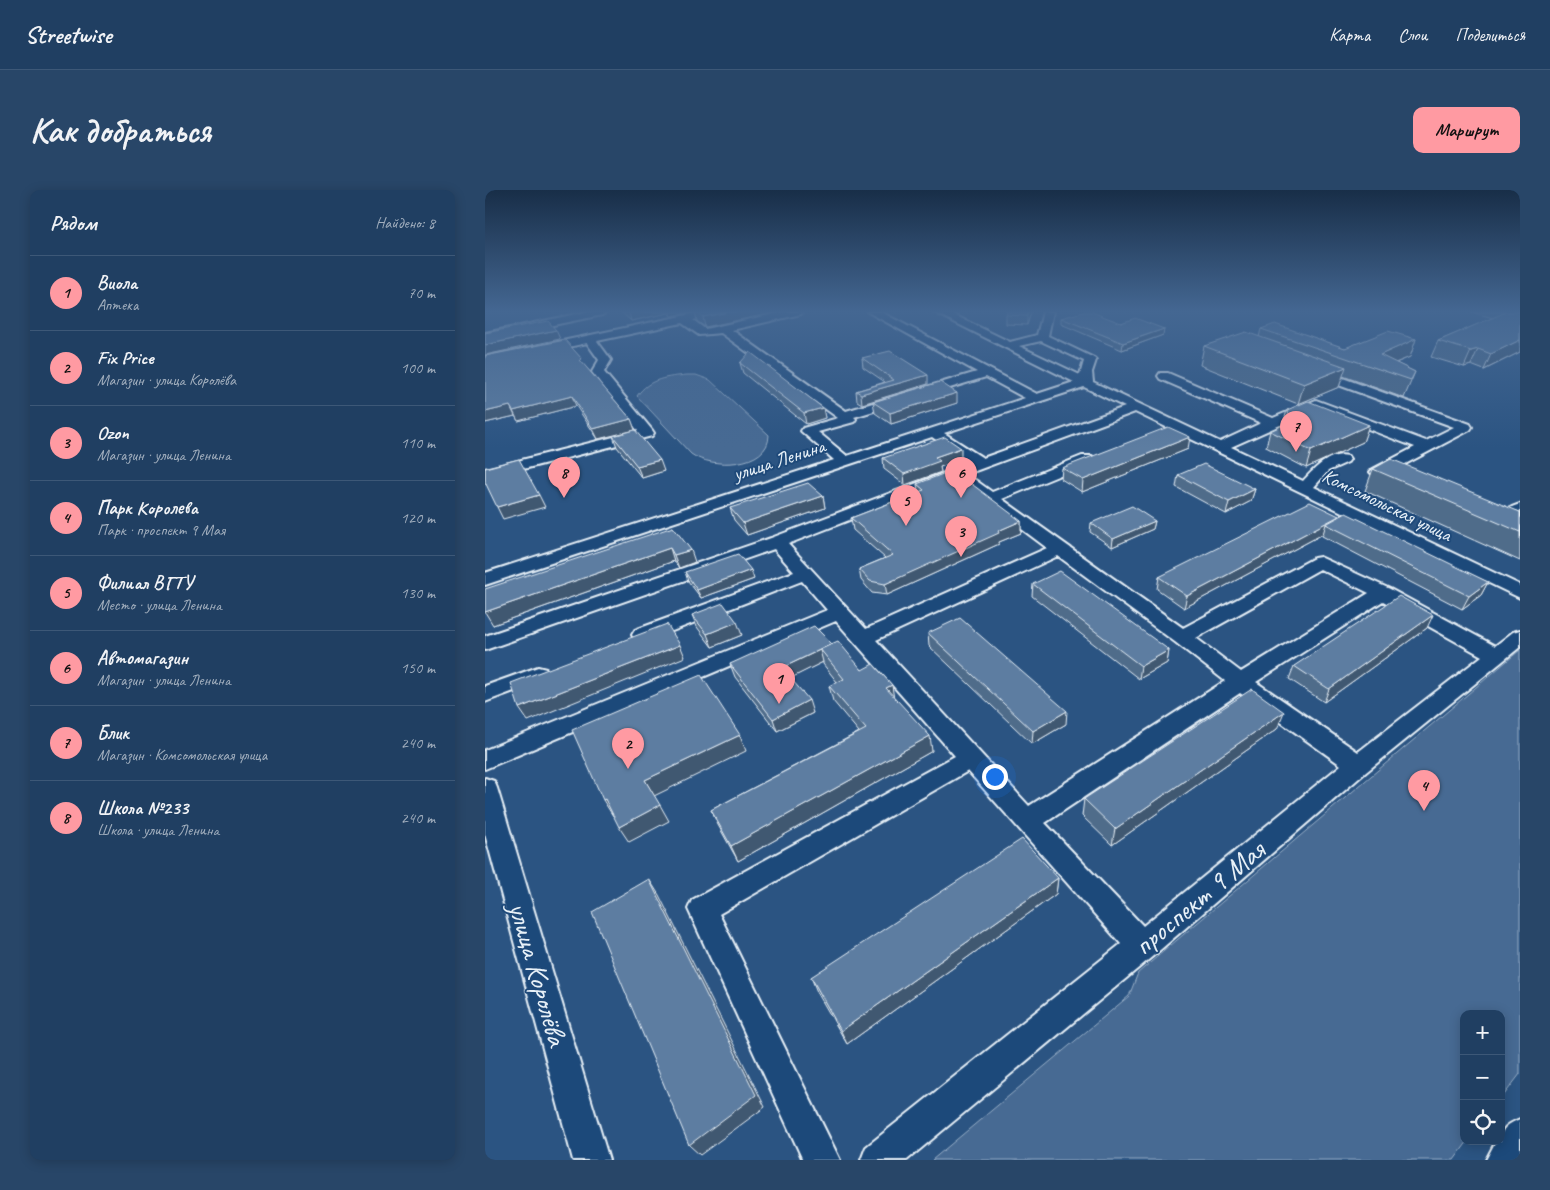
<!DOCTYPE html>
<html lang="ru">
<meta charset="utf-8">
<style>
body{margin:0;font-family:Caveat,sans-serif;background:#284668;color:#f1f3f6}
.controls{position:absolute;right:15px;bottom:15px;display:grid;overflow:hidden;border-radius:10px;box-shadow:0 2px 12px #0003}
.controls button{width:45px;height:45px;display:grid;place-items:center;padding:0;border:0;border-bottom:1px solid #3d5877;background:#203f62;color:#f1f3f6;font:25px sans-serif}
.you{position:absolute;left:509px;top:586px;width:18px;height:18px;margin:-12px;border:4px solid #fff;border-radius:50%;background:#1a73e8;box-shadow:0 0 0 8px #1a73e833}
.badge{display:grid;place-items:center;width:32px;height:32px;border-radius:50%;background:#ff9aa2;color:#111;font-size:16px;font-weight:700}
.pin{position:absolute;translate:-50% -41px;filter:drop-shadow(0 1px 2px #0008)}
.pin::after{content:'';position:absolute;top:26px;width:18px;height:15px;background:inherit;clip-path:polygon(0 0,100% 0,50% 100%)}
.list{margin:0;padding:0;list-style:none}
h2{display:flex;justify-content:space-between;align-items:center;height:65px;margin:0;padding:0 20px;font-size:21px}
h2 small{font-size:16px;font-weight:400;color:#a2afbe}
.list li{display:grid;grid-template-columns:32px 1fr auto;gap:15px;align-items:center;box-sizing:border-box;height:75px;padding:0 20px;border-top:1px solid #3d5877}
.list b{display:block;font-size:19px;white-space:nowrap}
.list p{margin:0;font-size:16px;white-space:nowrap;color:#a2afbe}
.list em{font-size:16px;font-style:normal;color:#a2afbe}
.icon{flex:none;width:28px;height:28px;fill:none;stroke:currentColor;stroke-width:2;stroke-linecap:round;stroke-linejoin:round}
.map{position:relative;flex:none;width:1035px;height:970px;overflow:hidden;border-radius:10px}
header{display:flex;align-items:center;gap:30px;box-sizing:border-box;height:70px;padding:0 25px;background:#203f62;border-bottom:1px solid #3d5877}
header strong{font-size:24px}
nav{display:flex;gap:28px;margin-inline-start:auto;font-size:18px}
.intro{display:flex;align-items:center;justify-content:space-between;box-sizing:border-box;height:120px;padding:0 30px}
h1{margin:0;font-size:35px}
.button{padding:12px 22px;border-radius:10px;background:#ff9aa2;color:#111;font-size:18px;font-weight:700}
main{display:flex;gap:30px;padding:0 30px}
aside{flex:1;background:#203f62;border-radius:10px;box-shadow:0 2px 12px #0003}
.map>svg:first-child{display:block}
.green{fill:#476b93;stroke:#98aec6}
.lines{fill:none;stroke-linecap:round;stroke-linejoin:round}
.minor-casing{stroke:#e8f1f8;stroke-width:4}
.minor{fill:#1f4a7a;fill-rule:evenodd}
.wall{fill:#506c8a;stroke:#e8f1f8}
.shaded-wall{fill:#415871;stroke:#e8f1f8}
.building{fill:#5d7da1;stroke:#e8f1f8}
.labels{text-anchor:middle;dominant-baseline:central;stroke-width:4;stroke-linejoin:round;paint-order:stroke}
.far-street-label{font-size:20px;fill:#e8f1f8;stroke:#1f4a7a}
.near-street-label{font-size:29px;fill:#e8f1f8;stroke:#1f4a7a}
</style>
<header>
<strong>Streetwise</strong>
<nav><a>Карта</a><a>Слои</a><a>Поделиться</a></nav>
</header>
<div class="intro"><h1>Как добраться</h1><a class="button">Маршрут</a></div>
<main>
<aside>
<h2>Рядом<small>Найдено: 8</small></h2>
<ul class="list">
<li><span class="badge">1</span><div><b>Виола</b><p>Аптека</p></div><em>70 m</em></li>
<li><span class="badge">2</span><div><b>Fix Price</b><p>Магазин · улица Королёва</p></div><em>100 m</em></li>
<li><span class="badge">3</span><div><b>Ozon</b><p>Магазин · улица Ленина</p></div><em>110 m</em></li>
<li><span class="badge">4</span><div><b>Парк Королева</b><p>Парк · проспект 9 Мая</p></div><em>120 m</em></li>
<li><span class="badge">5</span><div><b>Филиал ВГТУ</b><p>Место · улица Ленина</p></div><em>130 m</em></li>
<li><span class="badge">6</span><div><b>Автомагазин</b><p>Магазин · улица Ленина</p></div><em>150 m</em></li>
<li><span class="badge">7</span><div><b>Блик</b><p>Магазин · Комсомольская улица</p></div><em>240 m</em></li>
<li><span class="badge">8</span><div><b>Школа №233</b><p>Школа · улица Ленина</p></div><em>240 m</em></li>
</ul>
</aside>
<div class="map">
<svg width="1035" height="970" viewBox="0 0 1035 970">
<rect width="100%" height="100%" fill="#2b5482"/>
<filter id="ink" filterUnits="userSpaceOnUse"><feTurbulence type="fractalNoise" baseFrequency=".02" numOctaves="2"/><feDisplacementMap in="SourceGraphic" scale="10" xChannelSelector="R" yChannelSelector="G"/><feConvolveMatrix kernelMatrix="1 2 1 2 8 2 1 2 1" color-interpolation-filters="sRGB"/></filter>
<g filter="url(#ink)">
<path class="green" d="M202 185H211L225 190 284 245C284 278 226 279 206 264L152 206C164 188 183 187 202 185Z
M1035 460V884L1016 909V824H979V951H983L969 970H447L644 806 653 783Z"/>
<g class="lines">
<defs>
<path id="minor" d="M101 122H122L117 125 0 149V143Z
M216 122H237L236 124 208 130 220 139 298 122H317L316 124 247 140 361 221 492 182 383 122H396L552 204 589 192 449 122H463L525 152 552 145 558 122H568L563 146 609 168 611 170 607 182 608 192 735 252 776 233 675 189 673 186 675 183H683L788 228 831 210 941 251 969 237 826 185 824 182 826 179 830 178 985 234 987 237 985 240 905 282 907 284 904 287C898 289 890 288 885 282L888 279 930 257 831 219 746 257 818 291C829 279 845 261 863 266L865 269 863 272 843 281 829 297 1035 395V408L650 222 482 284 507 302 597 266H607L609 269 607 272 517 309 698 438 829 368 835 367 905 399 1010 456 1028 442 1035 440V457L881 582 668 766 422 970H376L381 957 636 754 483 581 234 724 355 970H318L203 719 207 710 470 566 351 431 0 579V560L342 420 317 391 164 450 157 452 150 450 147 445 150 440 309 382 289 359 0 460V446L286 348 459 283 464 285 467 288 464 291 303 354 381 439 562 358 466 286 463 283 466 280 485 273 447 247 0 395V383L349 270 316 241 318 238 353 228 236 143 214 145 197 133 112 151 126 170 119 182 167 240 169 243 167 246 0 289V279L153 241 107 182 114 170 102 153 0 175V167ZM556 151 599 171 595 185 534 156ZM501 187 540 208 362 266 333 242 369 232 371 229 369 227ZM599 197 640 217 498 268 459 243ZM573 366 690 452 740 491 544 616 391 450ZM835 379 884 403 756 482 711 448ZM898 411 997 466 873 562 771 492ZM755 503 856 575 658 736 560 633Z
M1035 314V326L1026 332 1035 337V348L1008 337 1006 333C1011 325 1025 317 1035 314Z
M53 477 61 479 64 484 61 489 0 512V496Z
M0 588 9 591 12 598 124 970H88L0 644Z
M1035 929V970H1001L1011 951H1016C1016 938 1023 934 1035 929Z"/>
</defs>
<use href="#minor" class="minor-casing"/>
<use href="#minor" class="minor"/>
</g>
<path class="wall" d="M136 122H206L186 126 183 123 146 131Z
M210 122H292L220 137 212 131Z
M522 122H546L542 135 521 134V125Z
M987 122H1035V162L999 180 986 175 979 177 946 167 953 151 1008 128Z
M576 128 636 133 679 139 678 145 637 160 576 134Z
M776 139 860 158 931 149 925 167 911 173 930 182 919 208 858 186 854 197 813 214 715 175 719 156 774 147Z
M377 168 443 194 377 214 372 211 371 201 400 192 378 177Z
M255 173 338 218 340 228 321 234 258 183Z
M100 176 146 229 150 240 113 249 91 216 33 231 30 226 0 233Z
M388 212 472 213 406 234 390 223Z
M802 220 884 235 878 252 821 278 781 257 785 241 798 235Z
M128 246 179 281 157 288 132 257Z
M703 259 597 302 576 289 577 278Z
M398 268 476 269 455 277 456 282 420 295 399 279Z
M888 279 1035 322V371L880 301Z
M693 285 770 299 766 311 741 324 691 297Z
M432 294 536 331V343L514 352V354L402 405 387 403 376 390 374 379 400 368 368 340 366 328 433 302Z
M338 306 340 318 262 345 249 330 245 318Z
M854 326 853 328 1003 392 996 405 977 419 837 346 838 344 699 418 672 399 674 387Z
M670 331 668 339 627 357 605 342 606 333Z
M188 337 210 372 194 378 189 371 8 435Z
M200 382 269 389 216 408 203 391Z
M548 394 684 460 682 473 654 489 547 406Z
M207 425 257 445 227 457 212 437Z
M942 438 839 512 804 489 809 476Z
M443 443 581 534 547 554 444 456Z
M347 454 409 507 447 561 253 671 233 635 226 620 374 542 348 511 344 496 352 492 338 474V472L305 488 328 523 292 541 250 487 245 474Z
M792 539 627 655 597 626 599 609Z
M573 688 571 704 362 854 332 802 326 787Z"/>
<path class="shaded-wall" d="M144 122H182L183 123 146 131Z
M185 122H206L186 126Z
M243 122H292L220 137 218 127Z
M543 122H546L542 135V126Z
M679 139 678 145 637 160 638 153Z
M71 140 75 149 0 165V155Z
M931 149 925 167 895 179V165Z
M1035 150V162L999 180 1006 164Z
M993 159 986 175 979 177 986 161Z
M861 177 854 197 813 214 819 194Z
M443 185V194L377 214 376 204Z
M472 203V213L406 234 405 223Z
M87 206 91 216 33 231 28 221Z
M25 216 30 226 0 233V222Z
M338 218 340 228 321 234 319 223Z
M146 229 150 240 113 249 108 239Z
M884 235 878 252 821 278 826 261Z
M705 247 703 259 597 302 598 290Z
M476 258V269L455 277 456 282 420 295 419 284 450 267Z
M175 270 179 281 157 288 152 276Z
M770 299 766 311 741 324 744 312Z
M54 305 60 317 18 329 12 317Z
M338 306 340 318 262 345 258 333Z
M854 326 849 338 841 334 838 344 699 418 702 406Z
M536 331V343L514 352V354L402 405 400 394 513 341Z
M670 331 668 339 627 357 628 349Z
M185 358 189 371 8 435 0 422Z
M206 360 210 372 194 378 189 365Z
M266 380 269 389 216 408 212 400Z
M1003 392 996 405 977 419 984 406Z
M948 425 942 438 839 512 844 499Z
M252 432 257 445 227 457 222 444Z
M195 455 200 467 43 531 34 518Z
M335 460 338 472 300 491 297 478Z
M684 460 682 473 654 489 656 476Z
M407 495 409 510 401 498Z
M324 510 328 523 292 541 288 529Z
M582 521 581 534 547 554 548 541Z
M799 522 792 539 627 655 630 639Z
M255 545 261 561 169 606 160 590Z
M445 546 447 561 253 671 246 656Z
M120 609 130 625 128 626 118 610Z
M175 615 184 631 144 652 134 637Z
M573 688 571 704 362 854 356 841Z
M164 689 174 705 280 917 215 965 204 955Z"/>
<path class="building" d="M211 122H243L218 127Z
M522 122H543L542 126 521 125Z
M598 122H607L636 133 650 128 679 139 638 153 576 128Z
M1021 122H1035V150L1006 164 993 159 986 161 953 151Z
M63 131 71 140 0 155V143Z
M790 134 860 158 903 141 931 149 895 165 930 182 926 190 776 139Z
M761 142 861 177 819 194 719 156Z
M80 150 97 169 95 170 146 229 108 239 87 206 28 221 25 216 0 222V166Z
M405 161 443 185 376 204 371 201 409 190 377 168Z
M265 162 338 218 319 223 255 173Z
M455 192 472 203 405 223 388 212Z
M823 211 884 235 826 261 785 241 807 231 802 220Z
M683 237 705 247 598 290 577 278Z
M150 240 175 270 152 276 128 246Z
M460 247 476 258 450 267 455 271 419 284 398 268Z
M34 269 54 305 12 317 0 292V278Z
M906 269 1035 322V342L888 279Z
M719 274 770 299 744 312 693 285Z
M468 280 536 331 513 341 514 343 400 394 385 391 374 379 408 365 366 328 439 300 432 294Z
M323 293 338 306 258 333 245 318Z
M825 312 854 326 702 406 674 387Z
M647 316 670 331 628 349 606 333Z
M861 323 1003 392 984 406 841 334Z
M188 337 206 360 189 365 185 358 0 422V399Z
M253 364 266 380 212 400 200 382Z
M575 381 684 460 656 476 548 394Z
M914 406 948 425 844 499 809 476Z
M238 413 252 432 222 444 207 425Z
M475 428 582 521 548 541 443 443Z
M182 434 195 455 34 518 26 493Z
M329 436 347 454 297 478 324 510 288 529 245 474Z
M353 451 377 480 388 474 407 495 401 498 445 546 246 656 226 620 381 539 344 496 359 489 335 459Z
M216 485 255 545 160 590 175 615 134 637 120 609 118 610 87 540Z
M767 499 799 522 630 639 599 609Z
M537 649 573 688 356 841 326 787Z
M164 689 271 905 204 955 107 722Z"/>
</g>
<linearGradient id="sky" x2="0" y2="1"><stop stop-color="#182e48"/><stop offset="0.47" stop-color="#446792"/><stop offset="1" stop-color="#446792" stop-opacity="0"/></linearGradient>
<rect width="1035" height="258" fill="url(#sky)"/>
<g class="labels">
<g class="far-street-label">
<text transform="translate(294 270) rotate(-18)">улица Ленина</text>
<text transform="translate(902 315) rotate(26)">Комсомольская улица</text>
</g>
<g class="near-street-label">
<text transform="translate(714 708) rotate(-40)">проспект 9 Мая</text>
<text transform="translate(53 784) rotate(74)">улица Королёва</text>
</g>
</g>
</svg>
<div class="controls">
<button>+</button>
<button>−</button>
<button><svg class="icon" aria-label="locate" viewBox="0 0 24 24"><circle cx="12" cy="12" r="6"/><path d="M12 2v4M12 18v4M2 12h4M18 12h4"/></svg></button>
</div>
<div class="you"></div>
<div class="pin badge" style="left:294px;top:514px">1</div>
<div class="pin badge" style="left:143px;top:579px">2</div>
<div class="pin badge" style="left:476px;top:367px">3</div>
<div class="pin badge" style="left:939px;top:621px">4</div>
<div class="pin badge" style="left:421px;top:336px">5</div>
<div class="pin badge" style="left:476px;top:308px">6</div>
<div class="pin badge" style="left:811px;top:262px">7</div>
<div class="pin badge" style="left:79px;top:308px">8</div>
</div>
</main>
